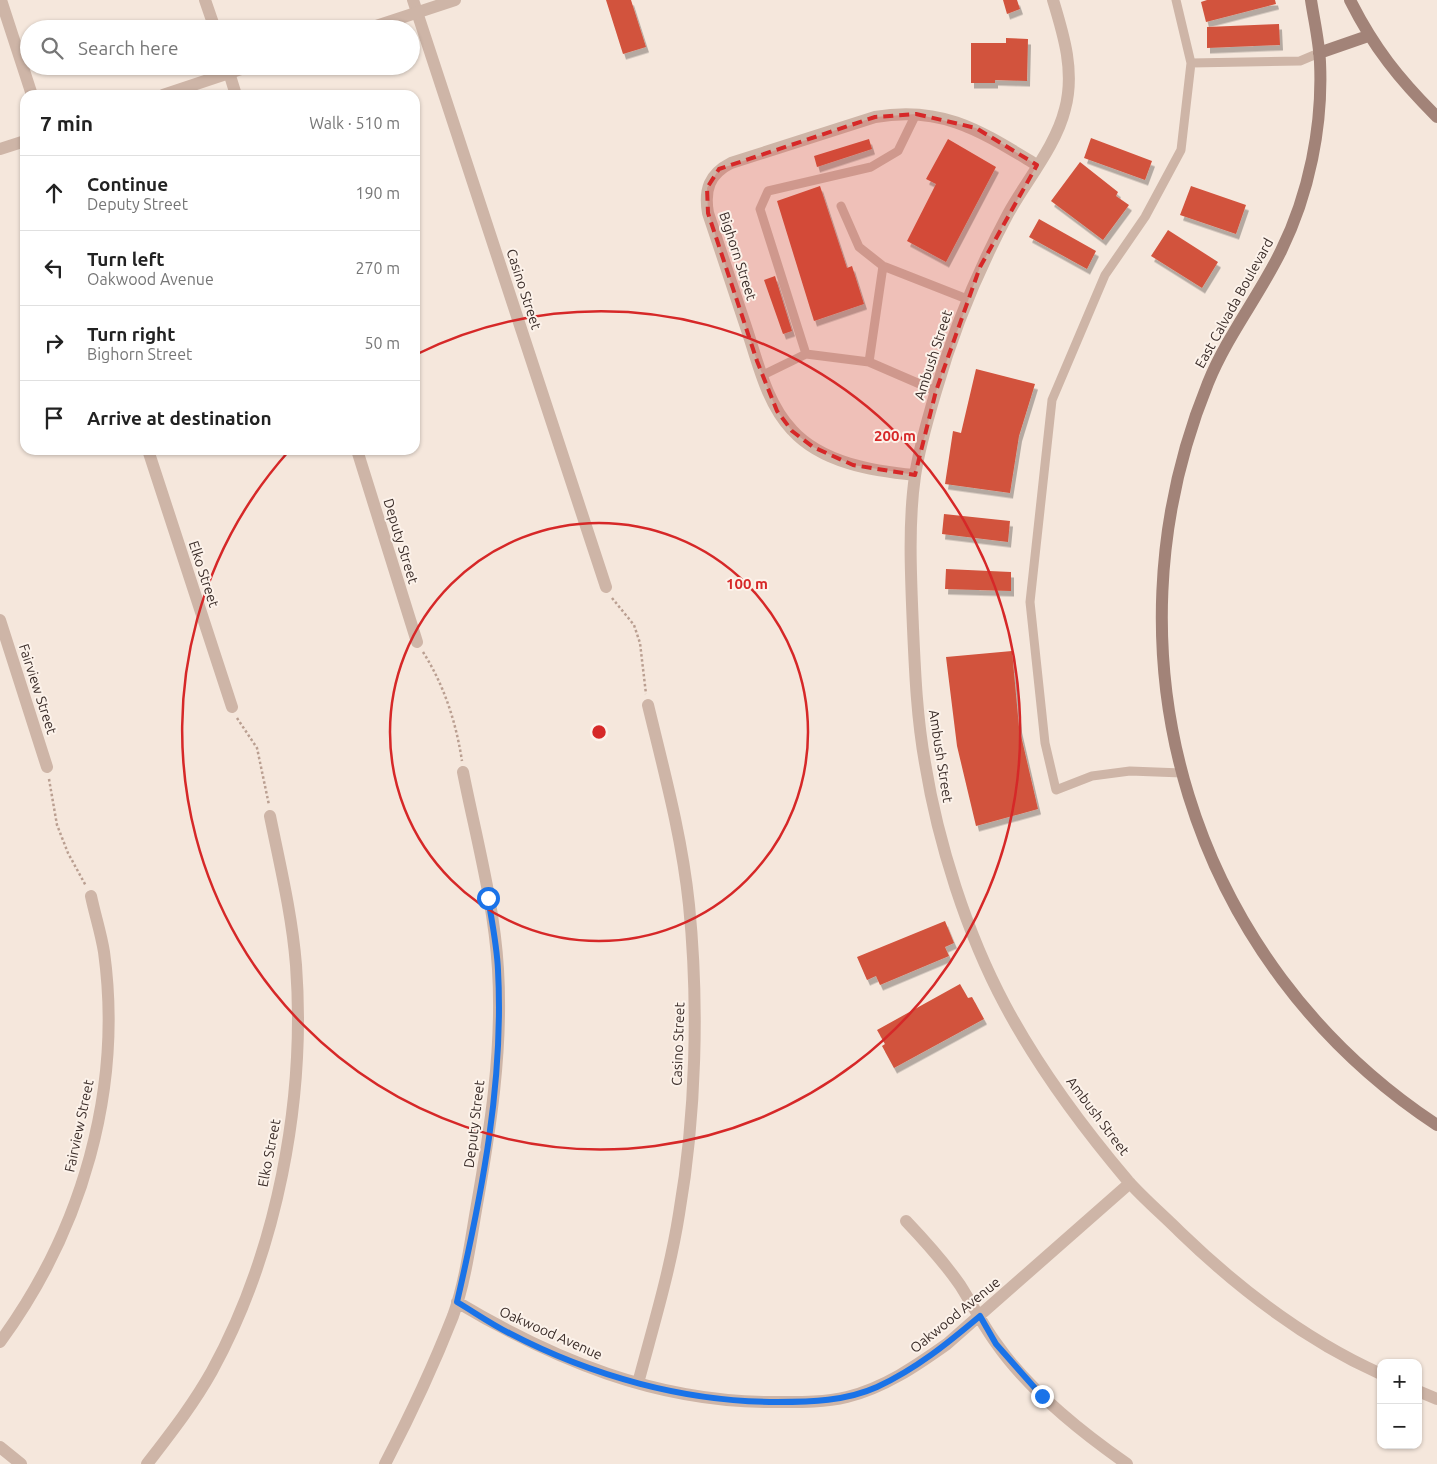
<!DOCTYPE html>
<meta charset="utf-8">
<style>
body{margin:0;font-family:Ubuntu,sans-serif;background:#f6f6f6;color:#222}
.controls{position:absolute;right:15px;bottom:15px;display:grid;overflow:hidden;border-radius:10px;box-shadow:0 1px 4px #0004}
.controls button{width:45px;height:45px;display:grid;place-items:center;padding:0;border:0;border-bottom:1px solid #e0e0e0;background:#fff;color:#222;font:25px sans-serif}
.stop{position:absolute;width:15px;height:15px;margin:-11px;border:4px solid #1a73e8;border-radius:50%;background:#fff}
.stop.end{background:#1a73e8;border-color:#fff;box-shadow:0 1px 5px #0008}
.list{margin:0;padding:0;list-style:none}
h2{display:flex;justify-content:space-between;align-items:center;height:65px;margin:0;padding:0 20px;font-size:21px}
h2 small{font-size:16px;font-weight:400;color:#767676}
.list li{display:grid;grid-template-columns:32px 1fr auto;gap:15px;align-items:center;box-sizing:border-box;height:75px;padding:0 20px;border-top:1px solid #e0e0e0}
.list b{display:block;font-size:19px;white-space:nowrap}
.list p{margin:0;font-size:16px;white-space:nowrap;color:#767676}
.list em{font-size:16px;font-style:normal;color:#767676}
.icon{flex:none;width:28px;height:28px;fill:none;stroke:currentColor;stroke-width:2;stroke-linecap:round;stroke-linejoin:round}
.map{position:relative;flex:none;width:1437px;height:1464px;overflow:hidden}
.search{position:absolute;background:#fff;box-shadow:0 1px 4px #0004;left:20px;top:20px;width:400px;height:55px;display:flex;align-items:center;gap:12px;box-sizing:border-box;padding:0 18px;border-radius:28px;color:#767676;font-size:19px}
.panel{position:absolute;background:#fff;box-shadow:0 1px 4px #0004;left:20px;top:90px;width:400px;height:365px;border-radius:15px}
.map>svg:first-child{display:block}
.building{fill:#d2533d;filter:url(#shadow)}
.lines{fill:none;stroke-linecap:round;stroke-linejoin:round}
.path{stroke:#ba9f91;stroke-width:2.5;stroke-dasharray:2.5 2.5;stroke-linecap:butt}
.service{stroke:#ceb5a7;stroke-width:9}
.minor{stroke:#ceb5a7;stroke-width:12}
.tertiary{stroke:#ceb5a7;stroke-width:12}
.secondary{stroke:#a28378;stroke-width:12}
.route{stroke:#1a73e8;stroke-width:6}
.marked{fill:#d62828;fill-opacity:0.2;stroke:#d62828;stroke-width:4;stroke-dasharray:10 6;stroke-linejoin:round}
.ring{fill:none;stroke:#d62828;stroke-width:2.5}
.labels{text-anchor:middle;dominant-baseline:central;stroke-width:4;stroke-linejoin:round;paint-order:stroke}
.street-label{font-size:14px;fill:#3a2c28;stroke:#fcf2ea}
.centre{fill:#d62828;stroke:#fcf2ea;stroke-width:2.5}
.ring-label{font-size:15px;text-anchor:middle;font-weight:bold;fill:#d62828;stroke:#fcf2ea;stroke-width:4;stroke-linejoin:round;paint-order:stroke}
</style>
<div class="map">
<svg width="1437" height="1464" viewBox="0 0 1437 1464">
<defs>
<filter id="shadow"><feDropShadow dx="3" dy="5.5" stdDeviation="0" flood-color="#0004"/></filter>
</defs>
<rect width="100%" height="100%" fill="#f5e7dc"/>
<path class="building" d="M606 0H631L646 47 623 54Z
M1003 0H1017L1020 9 1007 14Z
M1207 0H1275L1276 4 1206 22 1201 2Z
M1279 24 1280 45 1207 48V27Z
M1006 38 1028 39 1027 81 995 80V83H971V43H1006Z
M1091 138 1152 161 1145 180 1084 158Z
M869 139 872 149 817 167 814 156Z
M948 139 996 167 946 262 907 241 936 184 926 179Z
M1080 162 1118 192 1116 196 1129 205 1103 240 1051 201Z
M820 186 847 268 852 266 864 304 814 321 777 201Z
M1191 186 1246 205 1236 234 1180 215Z
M1039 219 1096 251 1087 269 1029 237Z
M1168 230 1218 262 1202 288 1151 256Z
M775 276 792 331 783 334 764 280Z
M976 369 1035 384 1019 436 1010 493 945 484 953 431 961 433Z
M944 514 1010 521 1008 542 942 534Z
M946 569 1011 572V591L945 589Z
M1012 651 1019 727 1038 809 976 826 957 746 946 657Z
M945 921 954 943 945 947 949 956 880 985 876 976 867 980 857 957Z
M960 984 968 998 972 997 984 1019 894 1068 882 1046 885 1044 877 1030Z"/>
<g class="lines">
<path class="path" d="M612 598 634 625 640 643 646 694
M423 652C444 685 456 722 462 761
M237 718 257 748 269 805
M49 779 57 825 68 853 86 886"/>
<path class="service" d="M1176 0 1191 63 1181 150 1145 217 1105 275 1052 400 1030 602 1045 743 1056 790 1092 776 1130 771 1182 773
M1191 63 1300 61 1319 53
M841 206 859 247 883 266 967 299
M883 266 869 362 936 391
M806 354 869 362
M763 375 806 354 760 209 768 191 871 167 898 151 916 114"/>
<path class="minor" d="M1 0 32 95
M205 0 215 29
M413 0 606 587
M1053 0C1064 36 1075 72 1065 109 1056 146 1026 181 1008 214 977 272 954 328 936 391 928 418 919 448 915 476 908 524 911 580 913 628 915 673 917 719 925 763 938 843 967 934 1005 1005 1037 1065 1084 1129 1128 1181 1144 1199 1163 1215 1180 1232 1239 1289 1305 1340 1381 1374
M227 66 236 95
M148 450 232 707
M357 450 417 642
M915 475C873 471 822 463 792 430 767 404 758 363 747 330 734 291 721 252 708 213 704 190 709 174 731 163L875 117C943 105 982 132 1037 165
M0 620 47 767
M906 1221C925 1241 944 1262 960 1285 972 1304 983 1325 996 1343 1028 1389 1081 1432 1127 1464
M457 1302C554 1360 656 1402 771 1402 796 1402 822 1403 847 1397 884 1388 916 1366 947 1344L1130 1183
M0 1342C82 1230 123 1090 104 952 101 933 95 915 91 896
M638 1383C653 1327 670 1271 679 1214 696 1116 699 1004 689 905 682 837 664 771 648 705
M1418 1391 1437 1399
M0 1447 21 1464
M147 1464C170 1434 193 1405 212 1371 277 1252 306 1101 296 965 292 915 280 865 270 816
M385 1464C410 1416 433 1367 453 1316 465 1283 470 1245 476 1210 490 1131 503 1050 498 969 494 903 476 837 463 772"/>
<path class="tertiary" d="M367 29 455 0
M163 95 250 66
M0 149 25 141"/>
<path class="secondary" d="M1311 0C1314 20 1319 41 1320 62 1323 126 1309 194 1281 251 1259 296 1227 336 1208 383 1097 656 1191 963 1437 1125
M1350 0C1374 48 1399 79 1437 117
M1319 53 1368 36"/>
</g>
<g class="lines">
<path class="route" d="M488 898C492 922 497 946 498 970 504 1081 482 1194 457 1302 474 1312 491 1324 509 1333 591 1376 685 1402 777 1402 811 1402 846 1401 877 1387 916 1369 948 1343 980 1316L996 1344 1042 1396"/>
</g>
<path class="marked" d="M916 114 976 128 1037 165 980 267 936 391 915 475 853 465 813 447 792 431 777 411 757 361 708 213 707 188 719 169 875 117Z"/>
<g class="ring">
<circle cx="599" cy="732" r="209"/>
<path d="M415 355A419 419 0 1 1 288 452"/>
</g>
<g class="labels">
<g class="street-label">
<text transform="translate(738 256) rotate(72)">Bighorn Street</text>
<text transform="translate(524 289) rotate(72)">Casino Street</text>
<text transform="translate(1234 303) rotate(-61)">East Calvada Boulevard</text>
<text transform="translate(933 355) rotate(-72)">Ambush Street</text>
<text transform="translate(401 541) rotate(73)">Deputy Street</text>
<text transform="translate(204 574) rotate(72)">Elko Street</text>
<text transform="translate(38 689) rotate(72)">Fairview Street</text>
<text transform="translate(941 756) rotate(81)">Ambush Street</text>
<text transform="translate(678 1044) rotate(-88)">Casino Street</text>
<text transform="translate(1098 1116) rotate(53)">Ambush Street</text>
<text transform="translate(474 1124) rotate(-83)">Deputy Street</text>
<text transform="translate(79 1126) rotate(-78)">Fairview Street</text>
<text transform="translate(269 1153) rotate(-79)">Elko Street</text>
<text transform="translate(955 1315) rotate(-39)">Oakwood Avenue</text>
<text transform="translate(551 1333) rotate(24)">Oakwood Avenue</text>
</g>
</g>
<circle cx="599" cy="732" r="8" class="centre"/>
<g class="ring-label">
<text x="895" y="441">200 m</text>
<text x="747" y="589">100 m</text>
</g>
</svg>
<div class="controls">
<button>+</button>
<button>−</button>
</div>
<div class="stop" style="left:488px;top:898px"></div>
<div class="stop end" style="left:1042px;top:1396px"></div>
<div class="search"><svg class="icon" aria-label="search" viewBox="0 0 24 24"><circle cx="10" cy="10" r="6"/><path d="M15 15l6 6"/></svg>Search here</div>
<section class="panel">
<h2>7 min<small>Walk · 510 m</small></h2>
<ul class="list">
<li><svg class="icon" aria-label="ahead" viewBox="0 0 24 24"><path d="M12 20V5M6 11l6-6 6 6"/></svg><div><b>Continue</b><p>Deputy Street</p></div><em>190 m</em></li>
<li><svg class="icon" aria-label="left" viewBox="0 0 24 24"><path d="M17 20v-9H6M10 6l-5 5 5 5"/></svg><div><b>Turn left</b><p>Oakwood Avenue</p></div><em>270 m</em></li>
<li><svg class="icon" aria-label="right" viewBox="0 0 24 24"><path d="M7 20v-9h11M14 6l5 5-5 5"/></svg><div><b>Turn right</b><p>Bighorn Street</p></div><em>50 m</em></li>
<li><svg class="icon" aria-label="arrive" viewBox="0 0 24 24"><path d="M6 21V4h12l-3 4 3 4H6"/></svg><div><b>Arrive at destination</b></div></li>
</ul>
</section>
</div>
